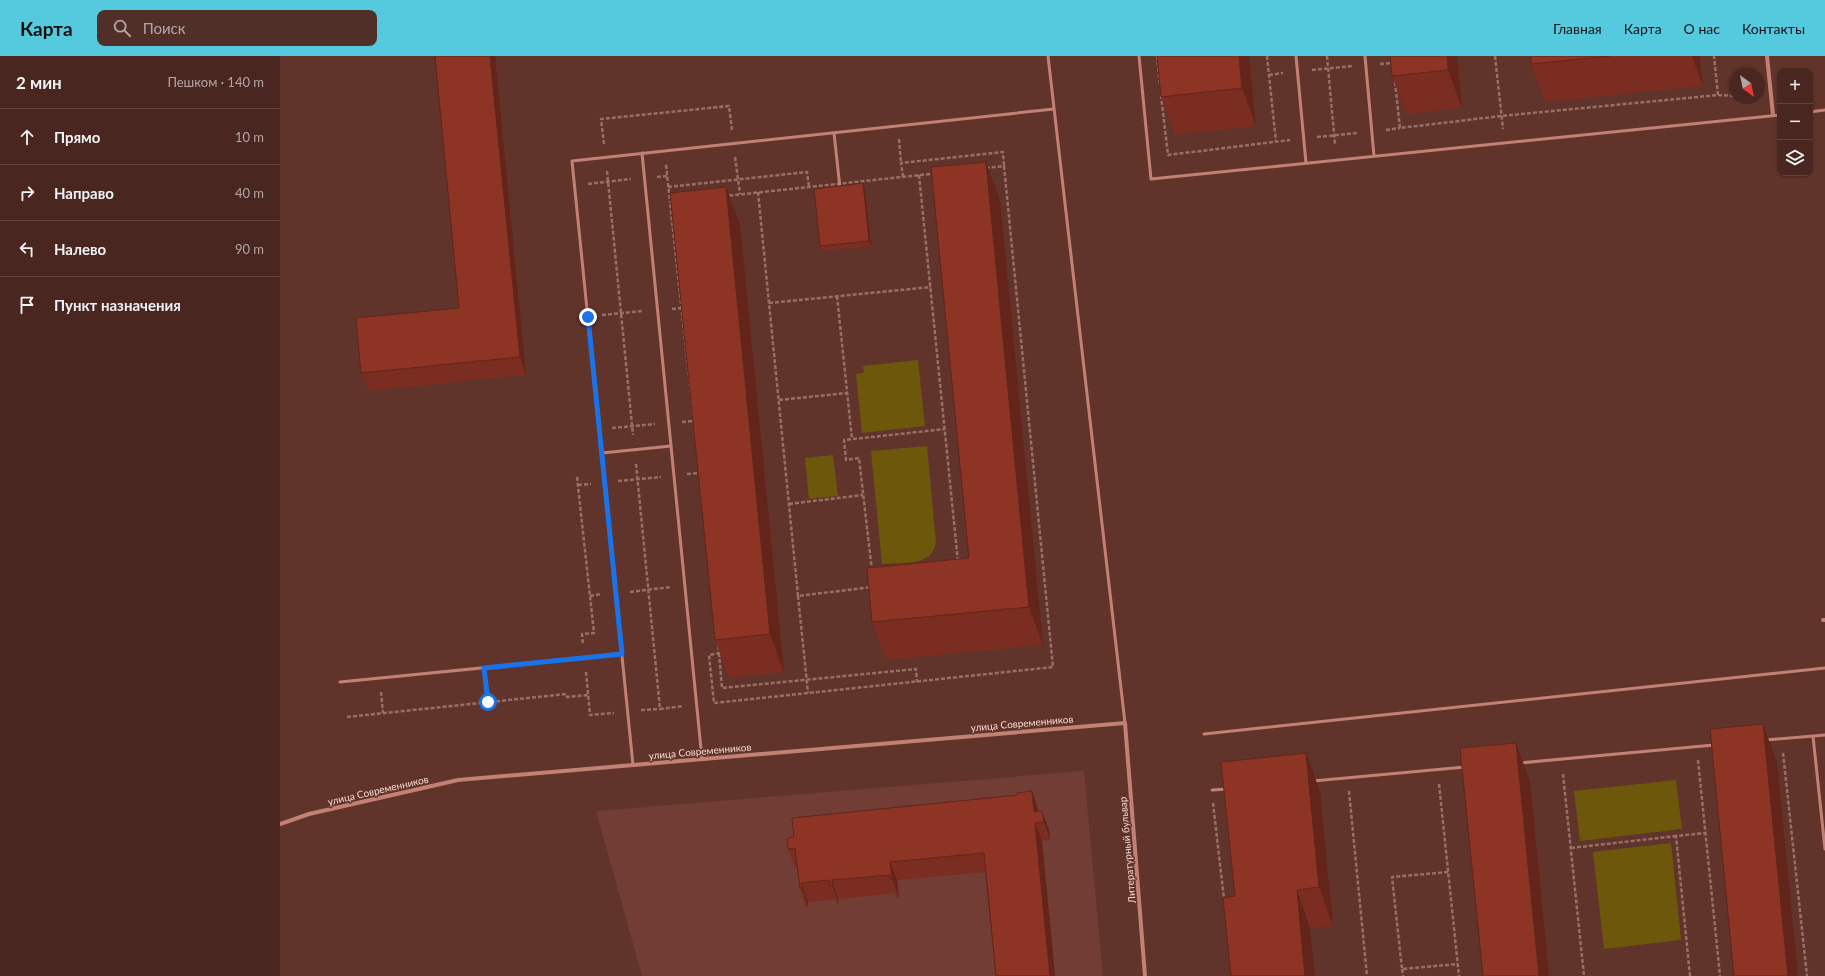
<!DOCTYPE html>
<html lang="ru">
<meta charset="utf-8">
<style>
body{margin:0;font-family:Lato,sans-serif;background:#502f29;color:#f1f3f6}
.controls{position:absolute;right:12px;top:12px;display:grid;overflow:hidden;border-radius:8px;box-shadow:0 1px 3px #0004}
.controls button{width:36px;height:36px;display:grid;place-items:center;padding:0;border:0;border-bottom:1px solid #61443e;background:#492720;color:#f1f3f6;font:20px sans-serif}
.compass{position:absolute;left:1449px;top:12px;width:36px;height:36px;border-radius:50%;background:#492720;box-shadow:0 1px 3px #0004;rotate:147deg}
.stop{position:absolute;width:12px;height:12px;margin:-9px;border:3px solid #1a73e8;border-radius:50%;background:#fff}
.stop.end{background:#1a73e8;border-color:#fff;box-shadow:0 1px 4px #0008}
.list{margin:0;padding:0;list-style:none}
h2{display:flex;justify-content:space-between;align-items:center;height:52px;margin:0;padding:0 16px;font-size:17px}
h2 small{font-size:13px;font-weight:400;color:#b1a5a5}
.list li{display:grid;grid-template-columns:26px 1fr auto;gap:12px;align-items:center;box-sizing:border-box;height:56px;padding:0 16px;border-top:1px solid #61443e}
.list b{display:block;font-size:15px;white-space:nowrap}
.list em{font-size:13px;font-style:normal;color:#b1a5a5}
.icon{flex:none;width:22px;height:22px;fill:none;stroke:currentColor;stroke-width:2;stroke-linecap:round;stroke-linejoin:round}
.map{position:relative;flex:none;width:1545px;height:920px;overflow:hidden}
header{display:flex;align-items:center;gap:24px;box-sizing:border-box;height:56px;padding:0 20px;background:#55cadf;color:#111}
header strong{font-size:19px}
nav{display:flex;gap:22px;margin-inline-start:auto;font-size:14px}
.search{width:280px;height:36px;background:#502f29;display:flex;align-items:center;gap:10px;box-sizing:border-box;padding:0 14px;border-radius:8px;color:#b1a5a5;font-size:15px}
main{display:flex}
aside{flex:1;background:#492720}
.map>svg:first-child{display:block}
.built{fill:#713d34}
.green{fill:#6c570a}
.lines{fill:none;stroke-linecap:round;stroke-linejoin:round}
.path{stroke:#966f67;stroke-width:2.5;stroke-dasharray:4 2;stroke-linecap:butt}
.lane{stroke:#c28174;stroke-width:3}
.street{stroke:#c28174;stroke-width:4}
.wall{fill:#7a2d20}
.shaded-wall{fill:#63241a}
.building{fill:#8e3425;stroke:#63241a}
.route{stroke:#1a73e8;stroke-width:5}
.labels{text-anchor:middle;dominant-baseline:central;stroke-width:3;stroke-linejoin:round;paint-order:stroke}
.street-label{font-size:10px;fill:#f5d8d2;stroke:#61342b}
</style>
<header>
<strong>Карта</strong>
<div class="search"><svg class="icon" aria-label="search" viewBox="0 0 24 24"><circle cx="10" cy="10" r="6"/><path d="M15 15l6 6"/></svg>Поиск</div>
<nav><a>Главная</a><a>Карта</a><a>О нас</a><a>Контакты</a></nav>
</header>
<main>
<aside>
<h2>2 мин<small>Пешком · 140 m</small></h2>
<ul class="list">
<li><svg class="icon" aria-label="ahead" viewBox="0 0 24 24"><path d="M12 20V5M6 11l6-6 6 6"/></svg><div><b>Прямо</b></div><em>10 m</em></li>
<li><svg class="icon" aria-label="right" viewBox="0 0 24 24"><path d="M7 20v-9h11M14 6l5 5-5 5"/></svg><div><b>Направо</b></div><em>40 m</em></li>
<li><svg class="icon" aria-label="left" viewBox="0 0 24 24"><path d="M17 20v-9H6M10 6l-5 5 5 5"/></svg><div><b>Налево</b></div><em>90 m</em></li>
<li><svg class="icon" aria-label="arrive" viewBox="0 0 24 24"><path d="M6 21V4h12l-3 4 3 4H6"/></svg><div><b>Пункт назначения</b></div></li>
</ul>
</aside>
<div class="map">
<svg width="1545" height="920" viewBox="0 0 1545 920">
<rect width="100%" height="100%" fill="#61342b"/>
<path class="built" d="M804 715 823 920H362L316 755Z"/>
<path class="green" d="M638 304 645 370 582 377 576 318 584 317 583 310Z
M647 390 656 486C653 511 622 506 602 508L591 395Z
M553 399 558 440 529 443 525 402Z
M1396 724 1402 773 1300 785 1294 735Z
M1391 787 1401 884 1324 893 1313 796Z"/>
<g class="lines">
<path class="path" d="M877 0 880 30
M987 0 996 86
M1047 0 1055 89
M1215 0 1223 73
M1100 8 1112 7
M1032 14 1073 10
M989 19 1003 17
M1115 26 1120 72 1221 60 1438 39 1434 0
M881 39 888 99 1010 84
M1438 39 1455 40
M1106 74 1120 72
M1037 81 1077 77
M619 83 621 107
M324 88 321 63 449 50 452 74
M455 101 460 138
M386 109 390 146
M724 110 773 611 434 647 429 599 439 597 390 146Z
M327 115 353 379
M639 119 678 506
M377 121 387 120
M623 121 621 107 723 96 724 110
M308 128 351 123
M388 131 527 116 529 131
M478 136 518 540 592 531
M557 240 572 383
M489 247 651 231
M392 253 401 252
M322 259 363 255
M499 344 567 337
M402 366 413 365
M332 372 375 368
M356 408 380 653 403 650
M407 418 419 417
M297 421 314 577 302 578 303 589
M338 425 381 421
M298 429 311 428
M509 448 583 439
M592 515 579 402 566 404 564 384 665 373
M350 536 391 531
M310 540 321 538
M518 540 528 637
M439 597 442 632 636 613 637 626
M306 616 310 659 334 657
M206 625 208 646
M101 636 103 657
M361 654 380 653
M67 661 286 638 287 641 308 639
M1503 697 1527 920
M1418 704 1440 920
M1283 718 1304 920
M1159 728 1179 920
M1069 735 1087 920
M933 747 944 843
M1291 792 1396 780
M1168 816 1112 821 1122 913 1178 908
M1122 913 1123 920
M1410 920 1396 780 1425 777"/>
<path class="lane" d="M768 0 845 667
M859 0 871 123 1500 59
M1016 0 1026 107
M1085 0 1094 100
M1530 56 1545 54
M554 77 560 132
M362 97 422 703
M322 397 391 390
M60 626 342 598
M924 678 1545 612
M1533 680 1545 793
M1485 684 1545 679
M1240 707 1434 689
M353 709 292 105 774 53
M1033 725 1185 711
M932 734 948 733"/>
<path class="street" d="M1487 0 1493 59
M1543 564H1545
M0 768 29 758 178 724 845 667 865 920"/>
</g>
<path class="wall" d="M155 0H215L246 319 88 335 81 317 179 252Z
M877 0H969L976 70 895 79 881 41Z
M1177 0 1182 52 1126 58 1112 20Z
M1251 0H1420L1423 30 1265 46 1251 8Z
M706 106 720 144 763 589 606 604 592 566 689 502Z
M446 131 460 169 504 616 449 622 435 584Z
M585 132 591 190 541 195 540 190Z
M1040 735 1053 870 1030 872 1035 920H951Z
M758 754 759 756 769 774 770 784 762 785 775 920H716L705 816 617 824 619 842H617L615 837 558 843 559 848H557L555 843 528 846V851H526L520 833 517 811H515L508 793Z"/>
<path class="shaded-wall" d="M210 0H215L246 319 240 301Z
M959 0H969L976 70 962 32Z
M1167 0H1177L1182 52 1168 14Z
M1412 0H1420L1423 30Z
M706 106 720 144 763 589 749 551Z
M583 127 585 132 591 190 589 185Z
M446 131 460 169 504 616 490 578Z
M1483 668 1497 706 1518 920H1508Z
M1236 687 1250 725 1269 920H1259Z
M1026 697 1040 735 1053 870 1039 831Z
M752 735 758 754 760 766 754 756Z
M762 755 769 774 770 784 764 766Z
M755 767 762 785 775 920H770Z
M610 806 617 824 619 842 612 823Z
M552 824 558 843 559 848 552 829Z
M521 827 528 846V851L522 832Z
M1017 834 1030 872 1035 920H1025Z"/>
<path class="building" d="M155 0H210L240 301 81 317 76 262 179 252Z
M877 0H959L962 32 881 41Z
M1110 0H1167L1168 14 1112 20Z
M1251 0H1330L1251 8Z
M706 106 749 551 592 566 587 512 689 502 651 111Z
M583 127 589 185 540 190 534 133Z
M446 131 490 578 435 584 390 137Z
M1483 668 1508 920H1454L1430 673Z
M1236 687 1259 920H1203L1180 692Z
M1026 697 1039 831 1017 834 1025 920H951L943 842 955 840 941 706Z
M752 735 754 756 762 755 764 766 755 767 770 920H716L704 797 610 806 612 823 610 824V819L552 824V829L550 830 549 824 521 827 522 832 520 833 515 792 508 793 507 782 514 781 512 762 738 739 737 737Z"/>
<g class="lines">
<path class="route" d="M208 646 204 612 342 598 308 261"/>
</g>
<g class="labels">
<g class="street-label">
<text transform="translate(742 667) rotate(-5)">улица Современников</text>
<text transform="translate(420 695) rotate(-5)">улица Современников</text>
<text transform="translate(98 734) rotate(-13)">улица Современников</text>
<text transform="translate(847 794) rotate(-95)">Литературный бульвар</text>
</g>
</g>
</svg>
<div class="controls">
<button>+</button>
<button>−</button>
<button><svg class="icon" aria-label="layers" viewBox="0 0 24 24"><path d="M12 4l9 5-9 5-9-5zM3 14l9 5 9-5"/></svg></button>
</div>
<svg class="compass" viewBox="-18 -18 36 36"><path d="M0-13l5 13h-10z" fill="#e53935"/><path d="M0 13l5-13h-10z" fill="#b1a5a5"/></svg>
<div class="stop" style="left:208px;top:646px"></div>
<div class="stop end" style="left:308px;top:261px"></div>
</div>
</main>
